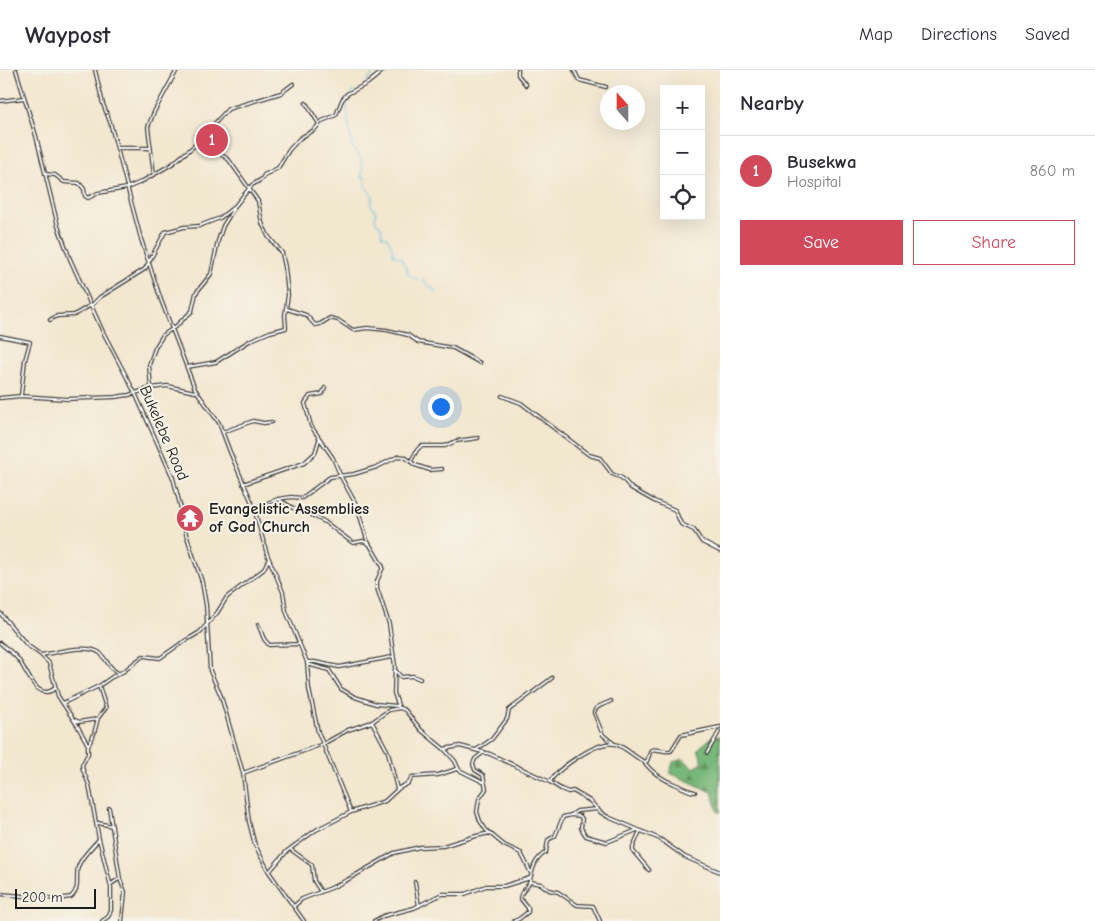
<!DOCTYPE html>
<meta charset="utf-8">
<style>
body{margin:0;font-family:"Comic Neue",sans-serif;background:#f2f2f3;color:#2b2b33}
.controls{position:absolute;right:15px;top:15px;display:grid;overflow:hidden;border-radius:0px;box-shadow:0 5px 20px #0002}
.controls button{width:45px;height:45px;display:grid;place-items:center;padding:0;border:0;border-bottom:1px solid #e1e1e2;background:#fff;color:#2b2b33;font:25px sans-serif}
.compass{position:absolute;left:600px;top:15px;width:45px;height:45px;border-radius:50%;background:#fff;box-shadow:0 5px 20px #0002;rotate:339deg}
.scale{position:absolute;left:15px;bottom:12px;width:81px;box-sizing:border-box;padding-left:5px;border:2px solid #1c1c1c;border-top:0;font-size:14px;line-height:18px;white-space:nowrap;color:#1c1c1c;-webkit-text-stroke:4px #f7f3e8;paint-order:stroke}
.you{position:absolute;left:440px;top:336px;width:18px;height:18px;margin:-12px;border:4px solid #fff;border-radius:50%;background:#1a73e8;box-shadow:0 0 0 8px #1a73e833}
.badge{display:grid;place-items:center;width:32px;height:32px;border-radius:50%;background:#d1495b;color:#fff;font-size:16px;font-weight:700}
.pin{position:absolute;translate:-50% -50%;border:2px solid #fff;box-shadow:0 1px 5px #0006}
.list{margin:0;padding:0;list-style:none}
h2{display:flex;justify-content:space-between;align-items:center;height:65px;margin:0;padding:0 20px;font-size:21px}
h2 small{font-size:16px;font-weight:400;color:#7c7c81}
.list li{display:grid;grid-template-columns:32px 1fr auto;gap:15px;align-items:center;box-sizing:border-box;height:70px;padding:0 20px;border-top:1px solid #e1e1e2}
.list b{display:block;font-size:19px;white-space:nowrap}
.list p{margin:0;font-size:16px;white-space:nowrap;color:#7c7c81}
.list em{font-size:16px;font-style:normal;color:#7c7c81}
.actions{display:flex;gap:10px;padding:15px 20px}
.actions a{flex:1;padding:11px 0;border:1px solid #d1495b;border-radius:0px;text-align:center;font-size:18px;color:#d1495b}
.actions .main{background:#d1495b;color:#fff}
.icon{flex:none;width:28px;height:28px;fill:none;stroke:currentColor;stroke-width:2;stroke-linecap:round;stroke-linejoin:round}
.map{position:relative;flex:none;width:720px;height:851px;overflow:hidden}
header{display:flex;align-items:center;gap:30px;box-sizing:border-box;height:70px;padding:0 25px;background:#fff;border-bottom:1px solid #e1e1e2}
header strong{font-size:24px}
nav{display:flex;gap:28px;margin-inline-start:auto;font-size:18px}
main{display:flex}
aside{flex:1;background:#fff}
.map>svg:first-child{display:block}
.forest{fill:url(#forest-firs);stroke:#4a6a4b}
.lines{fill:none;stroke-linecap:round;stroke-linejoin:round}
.stream{stroke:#64c1e2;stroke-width:1}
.minor-casing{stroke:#3c3a37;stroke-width:4.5}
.minor{stroke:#fff;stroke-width:2}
.labels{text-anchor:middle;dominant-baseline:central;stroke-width:4;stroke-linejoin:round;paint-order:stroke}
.street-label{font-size:16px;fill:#1c1c1c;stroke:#f7f3e8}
.poi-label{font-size:16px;font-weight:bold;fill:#1c1c1c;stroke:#f7f3e8;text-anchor:start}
</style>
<header>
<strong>Waypost</strong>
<nav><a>Map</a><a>Directions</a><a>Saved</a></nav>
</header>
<main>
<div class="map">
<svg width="720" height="851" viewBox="0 0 720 851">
<defs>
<pattern id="forest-firs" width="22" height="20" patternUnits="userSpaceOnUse" patternTransform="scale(1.25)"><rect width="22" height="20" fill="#78b87a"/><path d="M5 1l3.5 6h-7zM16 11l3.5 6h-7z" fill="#629563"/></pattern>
</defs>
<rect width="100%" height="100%" fill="#f7f3e8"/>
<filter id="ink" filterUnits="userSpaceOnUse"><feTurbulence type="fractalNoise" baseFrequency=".02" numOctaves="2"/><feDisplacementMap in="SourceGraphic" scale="10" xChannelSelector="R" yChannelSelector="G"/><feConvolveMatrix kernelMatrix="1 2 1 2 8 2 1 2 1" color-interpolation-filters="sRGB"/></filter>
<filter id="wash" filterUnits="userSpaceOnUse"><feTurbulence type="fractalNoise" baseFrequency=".0096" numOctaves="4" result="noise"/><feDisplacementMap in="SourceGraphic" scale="20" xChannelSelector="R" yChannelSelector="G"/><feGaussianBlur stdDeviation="1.12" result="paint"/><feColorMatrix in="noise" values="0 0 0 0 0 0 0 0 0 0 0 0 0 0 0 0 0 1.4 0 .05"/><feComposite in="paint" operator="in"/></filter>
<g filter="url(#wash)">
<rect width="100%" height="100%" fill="#f2e7cf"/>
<path class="forest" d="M720 666V743L718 742 712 722 670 703 673 692 683 689 694 698 703 693 698 679 712 667Z"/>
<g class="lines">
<path class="stream" d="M367 13 375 0
M353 21 352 27 347 29C346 35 350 70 353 77 354 81 359 86 362 90L361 94 363 98 361 107H365L366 117 373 126 371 136 376 142 375 149 377 154 381 156 382 166 387 167 392 177 393 185 401 188C403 195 408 198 408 204L419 211 422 208 429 217H432L436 223"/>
</g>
</g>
<g filter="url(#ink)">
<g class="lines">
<defs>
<path id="minor" d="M16 0 36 66 58 156 70 189 103 262 135 323 173 408 183 446 186 464 202 512 206 535 210 601 221 626 243 703 249 752 255 775 269 802 304 851
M95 0 103 34 110 52 141 169 161 230 195 319 219 353 230 382 253 435 267 484 283 522 286 541 307 592 309 619 318 662 351 742
M518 0V5L526 15
M574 0 579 10 606 17
M0 31 24 28
M306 33 319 54
M117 78H149
M45 104 55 105 64 112 79 113 84 119 85 126 88 128 98 123 127 118 141 112 172 94 194 76 228 39 281 23 293 14
M154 105 148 57 154 42 177 0
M91 236 100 227 145 199 165 162 184 157 199 156 220 148 235 136 252 115 262 109 264 105 278 98 289 80 300 68 314 60 322 51 336 45 342 30 347 24 368 13 384 0
M287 239 306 245 315 255 320 254 330 248 338 250 353 260 367 258 387 260 408 265 418 272 453 278 480 293
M50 250 57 246 74 245 91 235
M0 266 30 272 25 290 21 325
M187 297 216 292 251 270 270 262 286 258 285 245 288 225 285 197 282 183 268 166 262 153 258 131 236 100 229 90 201 70
M151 318 149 295 155 278 163 265 175 257 192 241 196 223 211 204 218 171 223 156 234 138
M325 318 322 324 310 326 305 333 311 356 333 388 341 407 357 436 367 470 383 497 377 511V518L389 554 395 596 394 623 399 638
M502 326 521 333 589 385 600 388 612 404 622 408 631 418 654 431 675 440 681 454 694 460 702 472 720 481
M0 328 21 326 67 329 115 327 129 325 151 318 167 316 195 322
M223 362 253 351 264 353 272 352
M411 391 417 380 421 376H445L456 371 478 368
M243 414 304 393 315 383 319 370
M278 429 293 438 310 444 325 452 353 473 363 471 369 474
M253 438 278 429 291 427 302 428 330 407 354 404 377 397 399 386 405 387 415 395 430 400 442 399
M0 543 27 575 41 585 49 593 58 626 77 655 88 675V684L82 695 83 700 89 715 99 769 111 817V840L108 847 102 851
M258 554 264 569 269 575 299 574
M0 573C7 579 15 584 20 592 28 603 38 633 55 618
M41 585C55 583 88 573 100 583 106 589 110 599 118 603
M307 592H315L339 597 392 587
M307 594 329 600 341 619 355 627 376 634 397 636
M396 601 401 607 413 606 420 609
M611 631C605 635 595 635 594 643L603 665 613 673
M63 633 99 616 112 607 124 601 143 586 160 588 180 574 200 562 217 543 227 527 263 500 269 489
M75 650 79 652 97 649
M372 652 388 682 397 719
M89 674 94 664 98 648 106 638 99 616
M445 680 455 691 459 700 483 712
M476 680 492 669 507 649 509 640 552 608
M484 682 475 689 473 694 475 700 483 705 486 719 479 729 477 742 480 751 486 760 504 775 521 783 531 803
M707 683 719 662
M644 692C653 704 663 710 677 715 684 718 687 721 695 722
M243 703 323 674 348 660 372 652 389 640 400 638 405 640 421 660 444 679 460 676 490 684 550 712 561 719 568 722 573 721 590 731 600 742 608 747 660 769 685 787 720 802
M550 712C557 698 599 670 615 674 626 677 635 688 645 692L647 691 651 680C656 678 663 682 671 681L681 665 720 657
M109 738 120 809 125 822 122 851
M571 745 580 746 582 749 581 758 586 766 607 772 637 760
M98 753 112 756
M640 761 633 777V781L649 800
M290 779 312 795 314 811 321 822
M269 802 287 781 316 760 351 742 385 731 399 718 409 713 412 707 438 705 457 699
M415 812 419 836
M530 812 541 814 549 820 558 822 577 835 593 836 600 851
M111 814 119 809
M0 824 58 829 71 827C81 818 75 808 78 797 82 785 92 778 99 769
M294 836 302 829 331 818 347 810 394 783 420 777 443 776 476 766 490 763
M374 851 383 846 414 838 442 824H465L486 816H504L530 808
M514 851 519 849 528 842V838L520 828C521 820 529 818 530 810 533 798 534 790 546 782L548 770 555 766 563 747 571 745 577 741 598 739"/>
</defs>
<use href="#minor" class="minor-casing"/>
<use href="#minor" class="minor"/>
</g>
</g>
<defs>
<symbol id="temple-disc" viewBox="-11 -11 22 22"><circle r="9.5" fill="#d1495b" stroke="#f7f3e8"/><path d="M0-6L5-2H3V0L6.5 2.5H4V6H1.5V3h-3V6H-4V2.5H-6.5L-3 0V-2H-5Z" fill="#fff"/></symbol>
</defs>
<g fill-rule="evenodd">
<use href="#temple-disc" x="174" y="432" width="32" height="32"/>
</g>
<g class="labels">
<g class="street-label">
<text transform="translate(164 363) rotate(67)">Bukelebe Road</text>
</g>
<g class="poi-label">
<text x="209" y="439">Evangelistic Assemblies<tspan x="209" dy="18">of God Church</tspan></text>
</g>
</g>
</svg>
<div class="controls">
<button>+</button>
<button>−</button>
<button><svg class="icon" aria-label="locate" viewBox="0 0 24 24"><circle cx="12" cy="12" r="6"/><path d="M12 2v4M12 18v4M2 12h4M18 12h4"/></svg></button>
</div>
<svg class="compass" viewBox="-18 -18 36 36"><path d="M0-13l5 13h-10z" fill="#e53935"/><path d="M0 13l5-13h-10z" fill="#7c7c81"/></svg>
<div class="scale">200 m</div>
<div class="you"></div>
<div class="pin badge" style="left:212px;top:70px">1</div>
</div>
<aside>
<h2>Nearby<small></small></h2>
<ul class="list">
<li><span class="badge">1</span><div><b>Busekwa</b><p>Hospital</p></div><em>860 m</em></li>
</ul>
<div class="actions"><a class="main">Save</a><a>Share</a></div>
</aside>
</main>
